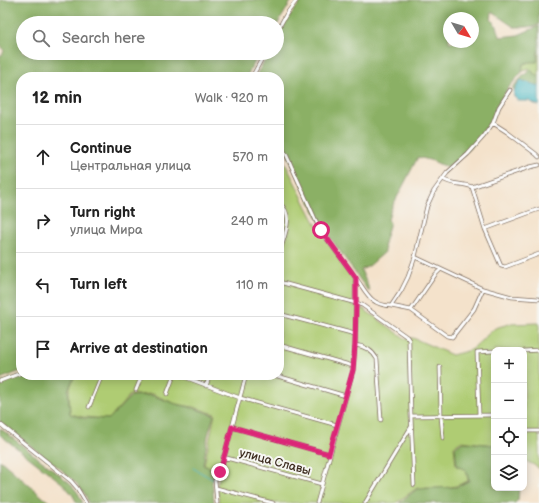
<!DOCTYPE html>
<meta charset="utf-8">
<style>
body{margin:0;font-family:"Balsamiq Sans",sans-serif;background:#f2f2f2;color:#222}
.controls{position:absolute;right:12px;bottom:12px;display:grid;overflow:hidden;border-radius:8px;box-shadow:0 2px 10px #0003}
.controls button{width:36px;height:36px;display:grid;place-items:center;padding:0;border:0;border-bottom:1px solid #e0e0e0;background:#fff;color:#222;font:20px sans-serif}
.compass{position:absolute;left:443px;top:12px;width:36px;height:36px;border-radius:50%;background:#fff;box-shadow:0 2px 10px #0003;rotate:128deg}
.stop{position:absolute;width:12px;height:12px;margin:-9px;border:3px solid #db2777;border-radius:50%;background:#fff}
.stop.end{background:#db2777;border-color:#fff;box-shadow:0 1px 4px #0008}
.list{margin:0;padding:0;list-style:none}
h2{display:flex;justify-content:space-between;align-items:center;height:52px;margin:0;padding:0 16px;font-size:17px}
h2 small{font-size:13px;font-weight:400;color:#767676}
.list li{display:grid;grid-template-columns:26px 1fr auto;gap:12px;align-items:center;box-sizing:border-box;height:64px;padding:0 16px;border-top:1px solid #e0e0e0}
.list b{display:block;font-size:15px;white-space:nowrap}
.list p{margin:0;font-size:13px;white-space:nowrap;color:#767676}
.list em{font-size:13px;font-style:normal;color:#767676}
.icon{flex:none;width:22px;height:22px;fill:none;stroke:currentColor;stroke-width:2;stroke-linecap:round;stroke-linejoin:round}
.map{position:relative;flex:none;width:539px;height:503px;overflow:hidden}
.search{position:absolute;background:#fff;box-shadow:0 2px 10px #0003;left:16px;top:16px;width:268px;height:44px;display:flex;align-items:center;gap:10px;box-sizing:border-box;padding:0 14px;border-radius:22px;color:#767676;font-size:15px}
.panel{position:absolute;background:#fff;box-shadow:0 2px 10px #0003;left:16px;top:72px;width:268px;height:308px;border-radius:16px}
.map>svg:first-child{display:block}
.green{fill:#afcc73;stroke:#757b48}
.forest{fill:#8bb065;stroke:#636d42;fill-rule:evenodd}
.water{fill:#46b6bf;stroke:#40706e}
.lines{fill:none;stroke-linecap:round;stroke-linejoin:round}
.stream{stroke:#46b6bf;stroke-width:1}
.minor-casing{stroke:#7c6a5b;stroke-width:4.5}
.minor{stroke:#fff;stroke-width:3}
.route{stroke:#db2777;stroke-width:5}
.labels{text-anchor:middle;dominant-baseline:central;stroke-width:4;stroke-linejoin:round;paint-order:stroke}
.street-label{font-size:12px;fill:#3b2a1e;stroke:#f6f6f2}
</style>
<div class="map">
<svg width="539" height="503" viewBox="0 0 539 503">
<rect width="100%" height="100%" fill="#f6f6f2"/>
<filter id="ink" filterUnits="userSpaceOnUse"><feTurbulence type="fractalNoise" baseFrequency=".025" numOctaves="2"/><feDisplacementMap in="SourceGraphic" scale="8" xChannelSelector="R" yChannelSelector="G"/><feConvolveMatrix kernelMatrix="1 2 1 2 8 2 1 2 1" color-interpolation-filters="sRGB"/></filter>
<filter id="wash" filterUnits="userSpaceOnUse"><feTurbulence type="fractalNoise" baseFrequency=".012" numOctaves="4" result="noise"/><feDisplacementMap in="SourceGraphic" scale="16" xChannelSelector="R" yChannelSelector="G"/><feGaussianBlur stdDeviation="0.9" result="paint"/><feColorMatrix in="noise" values="0 0 0 0 0 0 0 0 0 0 0 0 0 0 0 0 0 1.4 0 .05"/><feComposite in="paint" operator="in"/></filter>
<g filter="url(#wash)">
<rect width="100%" height="100%" fill="#f4e2cb"/>
<path class="green" d="M538 51H539V76L534 74 529 68 522 72 523 64 529 62Z
M279 153C293 176 303 201 316 224 326 242 340 258 352 274L353 279V305L362 308 406 339 413 338 452 355 471 350 495 328 509 324 539 323V469L536 466 524 460V350H494V445L462 441 454 446 456 466 466 470 468 481 456 486 444 488H417L396 503H219L217 484 221 472 204 465 215 414 193 407 176 404 152 394 130 395 109 419 83 417 70 414 69 390 75 375H279Z"/>
<path class="forest" d="M0 0H292L277 25V23H23V53H260L246 77H21V371L0 379V55H2L4 51 0 43Z
M302 0H539V24L536 26 526 27H514L492 12 491 20 497 26 500 37 518 35 539 26V51H538L537 62H529L523 64 522 72 509 87 496 107 490 122 473 145 448 168 433 161 418 157 391 209 388 220 390 222 384 243 385 252 369 266 361 270 370 291H368L320 223 287 153 279 141V77H255L269 53H277V38L286 21ZM449 18H473V42H449Z
M531 69 534 74 539 76V86L525 82 518 83 515 90 512 88 521 78Z
M21 375H75L68 390 70 414 83 418 109 419 131 396 151 395 176 404 193 408 214 415 208 435 203 465 217 471 212 482 213 490 214 503H88L86 496 78 485 63 471 0 422V383Z
M0 428 70 483 78 493 83 503H77L72 494 62 483 0 435Z
M463 442 494 445V488H519L518 500 515 503H399L417 489 456 487 469 481 466 470 457 466 455 447Z
M0 460 45 499 51 503H0Z"/>
<path class="water" d="M521 80 539 86V106L529 101H519L514 97C512 92 517 84 521 80Z"/>
<g class="lines">
<path class="stream" d="M193 468 214 480"/>
</g>
</g>
<g filter="url(#ink)">
<g class="lines">
<defs>
<path id="minor" d="M277 31 287 13 297 0
M252 77 265 53
M493 123 507 132 536 154 539 157
M279 145 286 154 317 223 325 236 356 278V303L355 345 353 370 317 503
M539 165 530 167 472 187 485 229 501 266 505 267 539 254
M443 179C451 185 462 183 472 187
M279 203C296 215 283 238 279 255
M485 229 539 209
M415 257 483 289 512 297 539 299
M356 278C367 293 370 305 391 306L401 291 408 277 415 257 427 206 434 191 447 173 468 154 484 136 493 123 499 107 510 90
M279 282 356 303 362 305 407 337 409 340V344L411 416 414 485
M391 306 411 310 435 275 440 270
M411 310 447 336 452 337 474 309 483 289
M279 314 355 334
M279 345 353 366
M355 345C364 346 372 350 377 359L381 420
M524 351 539 350
M440 367 441 416 443 438
M179 375 240 398 337 425
M274 375 346 396
M0 381 21 373
M206 386 210 375
M136 390 142 375
M167 394 174 375
M89 407 102 375
M479 415 477 352 494 351
M411 416 494 415
M0 424 71 481 77 488 86 503
M232 427 329 454
M524 431H539
M223 457 322 484
M216 488 273 503
M217 503 215 480 220 472 246 375
M365 503 411 427"/>
</defs>
<use href="#minor" class="minor-casing"/>
<use href="#minor" class="minor"/>
</g>
</g>
<g class="lines" filter="url(#ink)">
<path class="route" d="M220 472 232 427 329 454 353 370 355 345 356 303V278L321 230"/>
</g>
<g class="labels">
<g class="street-label">
<text transform="translate(275 462) rotate(15)">улица Славы</text>
</g>
</g>
</svg>
<div class="controls">
<button>+</button>
<button>−</button>
<button><svg class="icon" aria-label="locate" viewBox="0 0 24 24"><circle cx="12" cy="12" r="6"/><path d="M12 2v4M12 18v4M2 12h4M18 12h4"/></svg></button>
<button><svg class="icon" aria-label="layers" viewBox="0 0 24 24"><path d="M12 4l9 5-9 5-9-5zM3 14l9 5 9-5"/></svg></button>
</div>
<svg class="compass" viewBox="-18 -18 36 36"><path d="M0-13l5 13h-10z" fill="#e53935"/><path d="M0 13l5-13h-10z" fill="#767676"/></svg>
<div class="stop" style="left:321px;top:230px"></div>
<div class="stop end" style="left:220px;top:472px"></div>
<div class="search"><svg class="icon" aria-label="search" viewBox="0 0 24 24"><circle cx="10" cy="10" r="6"/><path d="M15 15l6 6"/></svg>Search here</div>
<section class="panel">
<h2>12 min<small>Walk · 920 m</small></h2>
<ul class="list">
<li><svg class="icon" aria-label="ahead" viewBox="0 0 24 24"><path d="M12 20V5M6 11l6-6 6 6"/></svg><div><b>Continue</b><p>Центральная улица</p></div><em>570 m</em></li>
<li><svg class="icon" aria-label="right" viewBox="0 0 24 24"><path d="M7 20v-9h11M14 6l5 5-5 5"/></svg><div><b>Turn right</b><p>улица Мира</p></div><em>240 m</em></li>
<li><svg class="icon" aria-label="left" viewBox="0 0 24 24"><path d="M17 20v-9H6M10 6l-5 5 5 5"/></svg><div><b>Turn left</b></div><em>110 m</em></li>
<li><svg class="icon" aria-label="arrive" viewBox="0 0 24 24"><path d="M6 21V4h12l-3 4 3 4H6"/></svg><div><b>Arrive at destination</b></div></li>
</ul>
</section>
</div>
